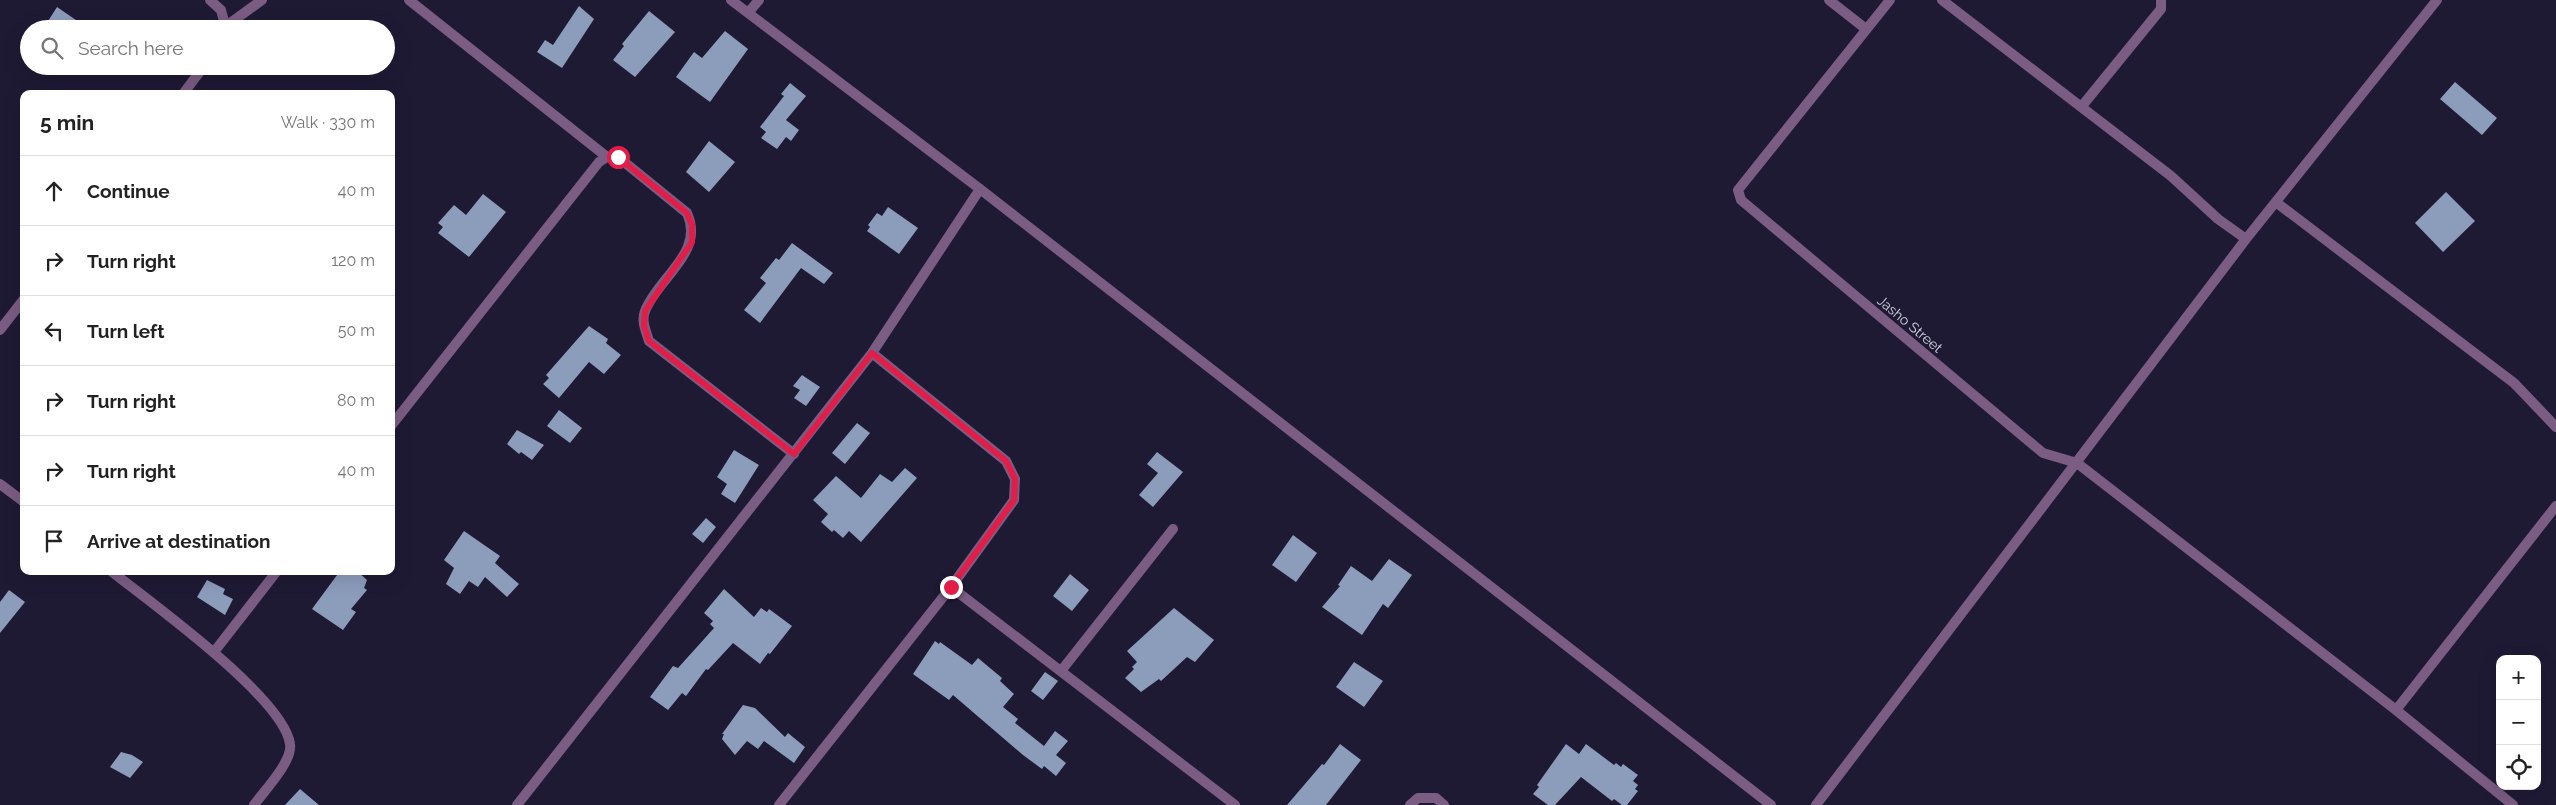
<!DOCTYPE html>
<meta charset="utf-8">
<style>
body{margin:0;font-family:Raleway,sans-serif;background:#f2f2f2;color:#222}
.controls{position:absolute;right:15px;bottom:15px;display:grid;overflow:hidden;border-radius:10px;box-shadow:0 5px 20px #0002}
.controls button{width:45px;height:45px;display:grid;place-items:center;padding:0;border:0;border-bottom:1px solid #e0e0e0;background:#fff;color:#222;font:25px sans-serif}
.stop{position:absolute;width:15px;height:15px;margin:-11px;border:4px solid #e11d48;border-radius:50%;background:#fff}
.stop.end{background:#e11d48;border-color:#fff;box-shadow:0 1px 5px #0008}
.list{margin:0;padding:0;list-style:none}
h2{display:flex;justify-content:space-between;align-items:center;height:65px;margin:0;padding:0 20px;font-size:21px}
h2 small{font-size:16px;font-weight:400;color:#767676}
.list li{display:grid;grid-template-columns:32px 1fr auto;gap:15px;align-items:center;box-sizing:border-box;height:70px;padding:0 20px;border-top:1px solid #e0e0e0}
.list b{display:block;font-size:19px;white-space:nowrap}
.list em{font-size:16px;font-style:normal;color:#767676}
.icon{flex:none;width:28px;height:28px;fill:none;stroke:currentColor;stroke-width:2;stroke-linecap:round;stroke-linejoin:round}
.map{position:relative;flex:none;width:2556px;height:805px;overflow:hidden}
.search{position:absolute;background:#fff;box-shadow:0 5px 20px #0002;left:20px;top:20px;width:375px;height:55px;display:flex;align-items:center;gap:12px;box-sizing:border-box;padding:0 18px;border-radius:28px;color:#767676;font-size:19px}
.panel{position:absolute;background:#fff;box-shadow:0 5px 20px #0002;left:20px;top:90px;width:375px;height:485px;border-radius:10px}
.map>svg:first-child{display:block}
.building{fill:#8c9cbb}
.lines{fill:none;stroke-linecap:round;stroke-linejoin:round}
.street{stroke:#7b5c83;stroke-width:10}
.route{stroke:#e11d48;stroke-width:6}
.labels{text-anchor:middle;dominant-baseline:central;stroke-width:5;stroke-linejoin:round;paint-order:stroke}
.street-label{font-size:14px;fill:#d5d3e5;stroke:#1f1a34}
</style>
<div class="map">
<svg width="2556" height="805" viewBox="0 0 2556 805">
<rect width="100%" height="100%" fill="#1f1a34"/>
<path class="building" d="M579 6 594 19 562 68 537 52 545 40 553 45Z
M57 7 89 29H43Z
M649 11 675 32 635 77 613 60 624 46 622 44Z
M725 31 748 49 710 102 676 77 694 52 702 58Z
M2455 82 2497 118 2482 135 2440 99Z
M790 83 806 96 786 120 799 130 791 141 786 137 777 149 761 138 766 132 760 127 784 96 781 94Z
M709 141 735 162 709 192 686 172Z
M2446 192 2475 221 2443 252 2415 223Z
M483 194 506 212 469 257 438 233 443 227 438 223 454 205 466 215Z
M888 207 918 228 899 254 867 231 870 227 868 225 877 213 882 216Z
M792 243 833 273 824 284 801 268 760 323 744 310 766 283 760 278 776 258 779 260Z
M589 326 608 339 606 343 621 355 604 374 589 362 559 398 543 384 549 378 546 375Z
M802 375 820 387 806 406 794 398 800 390 793 386Z
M559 410 582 428 570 443 547 426Z
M857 423 870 433 845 464 832 453Z
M517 430 544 445 532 460 521 452 519 454 507 444Z
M734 450 759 465 735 503 721 494 727 484 717 477Z
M1157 452 1183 472 1153 507 1139 495 1158 473 1147 464Z
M905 468 917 478 861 542 849 531 843 538 834 530 832 532 821 522 828 514 813 500 836 476 861 498 880 474 892 482Z
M706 518 716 527 703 543 692 534Z
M464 531 500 556 495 563 519 584 507 597 485 577 478 587 469 581 460 594 446 584 454 568 444 560Z
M1293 535 1317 553 1296 582 1272 565Z
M1389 559 1412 575 1388 608 1383 604 1362 635 1322 607 1340 586 1338 585 1351 566 1372 581Z
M340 571H357L367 580 364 588 367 590 351 609 356 612 343 630 312 609Z
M1070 574 1089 590 1072 611 1053 596Z
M207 580 225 589 223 594 233 599 225 615 197 597Z
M724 589 754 617 761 608 767 612 769 609 792 626 770 654 768 653 760 664 733 643 708 670 706 669 686 696 682 693 668 710 650 697 673 666 678 668 714 628 710 624 713 621 704 613Z
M9 590 25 602 0 633V602Z
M1174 608 1214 640 1195 662 1187 657 1161 681 1159 679 1141 692 1125 678 1134 669 1132 667 1137 662 1127 651Z
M935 641 939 644 940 642 972 665 978 658 1002 678 1000 681 1014 694 1003 707 1018 719 1015 723 1044 746 1055 731 1068 741 1056 755 1066 763 1056 776 1044 766 1042 769 1023 755 953 695 949 700 913 674Z
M1354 662 1383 681 1364 707 1336 687Z
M1045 672 1058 681 1043 700 1031 691Z
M743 705 755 708 785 737 788 733 805 747 794 763 764 741 758 749 747 741 735 755 722 739 724 734H722Z
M1340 744 1361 760 1326 805H1287L1322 764 1324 765Z
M1566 744 1579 754 1586 744 1614 765 1616 763 1621 767 1623 764 1638 775 1633 781 1638 785 1635 789 1638 791 1627 805H1622L1614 799 1612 801 1581 777 1555 805H1548L1533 794 1539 787 1537 785Z
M121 752 132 755 143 762 130 778 110 767Z
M300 789 319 805H285Z"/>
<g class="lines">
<path class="street" d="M210 0 221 10 226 29
M409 0 607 157
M731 0 980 189 1771 805
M1829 0 1866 29
M1890 0 1738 190 1741 200 2043 453 2077 463 2396 710 2513 805
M1942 0 2171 176 2218 219 2246 239
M748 13 759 0
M226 26 262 0
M183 94 204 66
M2082 106 2161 9V0
M2277 203 2514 383 2556 427
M0 330 24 299
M391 426 599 162 607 157H618L687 213C705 253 659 276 645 311 641 321 646 331 649 341L794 454
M0 484 24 502
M111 571C150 602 284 698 290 744 293 761 264 791 254 805
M951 587 1235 805
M214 652 277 571
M1061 671 1173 529
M2396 710 2556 506
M517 805 872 353 980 189
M779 805 951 587 1014 500 1015 479 1006 461 872 353
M1410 805 1418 798H1436L1444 805
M1816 805 2246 239 2437 0"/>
</g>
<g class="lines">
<path class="route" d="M618 157 687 213 692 225V242L645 311 644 326 649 341 794 454 872 353 1006 461 1015 479 1014 500 951 587"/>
</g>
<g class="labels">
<g class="street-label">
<text transform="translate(1910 324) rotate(40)">Jasho Street</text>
</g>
</g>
</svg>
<div class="controls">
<button>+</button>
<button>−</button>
<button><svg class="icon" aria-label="locate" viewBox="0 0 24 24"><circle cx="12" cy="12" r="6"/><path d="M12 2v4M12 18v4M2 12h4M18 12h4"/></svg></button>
</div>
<div class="stop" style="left:618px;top:157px"></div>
<div class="stop end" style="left:951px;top:587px"></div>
<div class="search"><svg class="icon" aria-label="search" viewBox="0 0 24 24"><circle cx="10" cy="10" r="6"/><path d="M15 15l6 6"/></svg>Search here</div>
<section class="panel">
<h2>5 min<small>Walk · 330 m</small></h2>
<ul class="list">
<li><svg class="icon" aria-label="ahead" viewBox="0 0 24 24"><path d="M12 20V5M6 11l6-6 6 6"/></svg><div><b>Continue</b></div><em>40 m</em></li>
<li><svg class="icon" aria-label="right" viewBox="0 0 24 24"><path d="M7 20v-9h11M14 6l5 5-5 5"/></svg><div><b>Turn right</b></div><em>120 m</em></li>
<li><svg class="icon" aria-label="left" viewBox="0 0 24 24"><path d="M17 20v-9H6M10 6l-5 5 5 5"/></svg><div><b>Turn left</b></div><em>50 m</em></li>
<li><svg class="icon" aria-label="right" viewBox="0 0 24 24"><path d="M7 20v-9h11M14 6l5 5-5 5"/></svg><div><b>Turn right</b></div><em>80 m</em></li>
<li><svg class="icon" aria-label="right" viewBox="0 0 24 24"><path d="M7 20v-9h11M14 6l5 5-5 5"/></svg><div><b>Turn right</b></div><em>40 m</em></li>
<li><svg class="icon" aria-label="arrive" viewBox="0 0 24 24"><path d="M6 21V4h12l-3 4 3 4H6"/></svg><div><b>Arrive at destination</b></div></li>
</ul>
</section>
</div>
